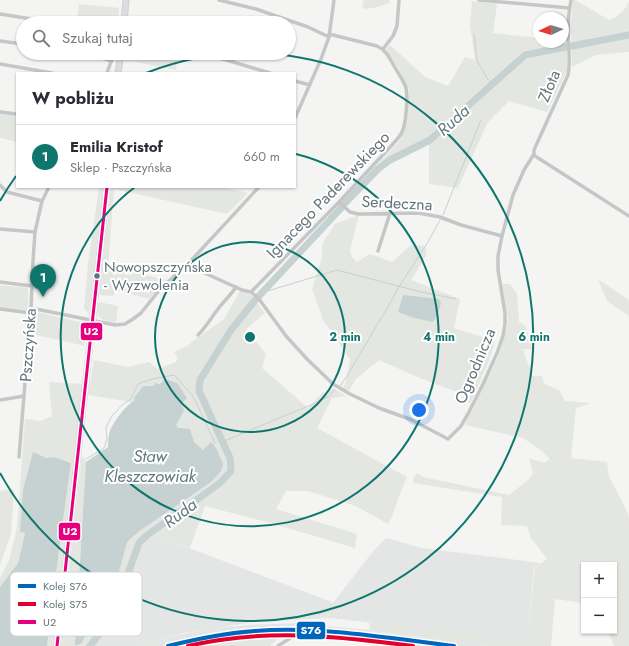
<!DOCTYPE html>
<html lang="pl">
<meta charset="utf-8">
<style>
body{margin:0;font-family:Jost,sans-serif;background:#f7f7f7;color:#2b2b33}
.controls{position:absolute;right:12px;bottom:12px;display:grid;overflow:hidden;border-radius:0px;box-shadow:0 1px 3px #0004}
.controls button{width:36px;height:36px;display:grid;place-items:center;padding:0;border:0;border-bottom:1px solid #e1e1e2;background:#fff;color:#2b2b33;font:20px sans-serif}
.compass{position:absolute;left:533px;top:12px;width:36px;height:36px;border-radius:50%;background:#fff;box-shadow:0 1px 3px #0004;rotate:266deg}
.you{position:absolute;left:419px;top:410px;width:14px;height:14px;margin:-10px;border:3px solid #fff;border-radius:50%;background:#1a73e8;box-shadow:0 0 0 6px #1a73e833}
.badge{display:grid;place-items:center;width:26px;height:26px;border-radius:50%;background:#0f766e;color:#fff;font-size:13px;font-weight:700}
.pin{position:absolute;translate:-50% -33px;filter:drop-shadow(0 1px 2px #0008)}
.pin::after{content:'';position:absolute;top:21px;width:14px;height:12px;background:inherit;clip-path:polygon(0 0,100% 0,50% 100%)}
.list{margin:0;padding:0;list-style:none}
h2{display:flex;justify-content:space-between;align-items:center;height:52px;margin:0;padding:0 16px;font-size:17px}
h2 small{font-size:13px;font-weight:400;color:#7c7c81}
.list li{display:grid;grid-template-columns:26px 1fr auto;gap:12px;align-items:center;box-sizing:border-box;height:64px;padding:0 16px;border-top:1px solid #e1e1e2}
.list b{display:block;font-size:15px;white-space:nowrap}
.list p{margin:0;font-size:13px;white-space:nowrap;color:#7c7c81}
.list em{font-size:13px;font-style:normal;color:#7c7c81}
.icon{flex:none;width:22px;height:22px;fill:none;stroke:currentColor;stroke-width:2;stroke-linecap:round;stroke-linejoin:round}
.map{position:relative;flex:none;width:629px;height:646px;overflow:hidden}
.search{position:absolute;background:#fff;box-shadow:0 1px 3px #0004;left:16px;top:16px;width:280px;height:44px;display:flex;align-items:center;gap:10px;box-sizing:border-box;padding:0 14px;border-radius:22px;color:#7c7c81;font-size:15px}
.panel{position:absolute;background:#fff;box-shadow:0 1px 3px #0004;left:16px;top:72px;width:280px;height:116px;border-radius:0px}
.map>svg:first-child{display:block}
.built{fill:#e4e6e5}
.green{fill:#e4e6e1}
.water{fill:#c6d1d1}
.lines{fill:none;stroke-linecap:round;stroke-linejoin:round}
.stream{stroke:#c6d1d1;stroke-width:1}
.river{stroke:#c6d1d1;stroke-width:7}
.secondary-casing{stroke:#d0d1d1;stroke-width:7}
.minor{stroke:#c5c7c7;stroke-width:3.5}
.secondary{stroke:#dbdcdd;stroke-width:5}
.bus-1-casing{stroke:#fff;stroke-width:6}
.bus-1{stroke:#e5007d;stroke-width:3}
.rail-1-casing{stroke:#fff;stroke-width:7}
.rail-2-casing{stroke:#fff;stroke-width:7}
.rail-1{stroke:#0065bd;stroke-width:4}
.rail-2{stroke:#e4002b;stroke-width:4}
.ring{fill:none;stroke:#0f766e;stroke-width:2}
.bus-dot{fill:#63757b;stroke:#fff;stroke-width:1.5}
.labels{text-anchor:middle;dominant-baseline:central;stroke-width:4;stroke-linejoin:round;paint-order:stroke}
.bus-label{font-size:15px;fill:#63757b;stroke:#fff;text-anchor:start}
.street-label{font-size:16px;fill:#63757b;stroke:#fff}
.water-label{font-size:17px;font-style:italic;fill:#637b7d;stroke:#fff}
.key{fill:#fff;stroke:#d0d6d7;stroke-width:1}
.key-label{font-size:11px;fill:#63757b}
.centre{fill:#0f766e;stroke:#fff;stroke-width:2}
.ring-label{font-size:12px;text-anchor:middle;font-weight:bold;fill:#0f766e;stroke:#fff;stroke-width:4;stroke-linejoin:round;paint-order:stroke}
.line-badge{stroke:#fff;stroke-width:1.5}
.badge-label{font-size:11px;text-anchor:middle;font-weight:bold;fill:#fff}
</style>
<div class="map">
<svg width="629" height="646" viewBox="0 0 629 646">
<rect width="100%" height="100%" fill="#f4f4f3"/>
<path class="built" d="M0 113 17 116V142L0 138Z
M151 534 213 557 332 602V604L371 554 386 538 422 548 541 563 534 568 527 640 330 618 253 622 217 628 248 625 297 623 370 630 487 646H412L296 634 281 636 249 635 198 646H148L212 628 188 632 151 641 134 646H104L100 643 117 618 142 543Z"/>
<path class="green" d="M364 0H389V3L378 7 365 9 362 6Z
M573 0H575L609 20C618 17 626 10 629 1V52L596 55 572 67 571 22Z
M472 1 497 4 493 33 539 38V42H566L567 48V71L547 112 509 101 488 122 458 188 429 184V144L393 161 386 166 342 201 398 143 402 136 409 90 401 73 386 49 390 45 425 77 448 86 465 57 475 60 470 25Z
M79 4 119 8 118 23H76Z
M126 53H178L176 70 131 61 125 62Z
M0 119 17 122V138L0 135Z
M99 187H103L100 225 89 314 84 308 88 264Z
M111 187H223L248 193 227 214 114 189 108 267 167 280 159 288 149 299 116 290 113 296 99 295Z
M359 215 350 251 352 257 357 262 370 254 392 262 411 245 425 246 427 254 411 280 460 299 454 328 495 341 489 361 470 404 468 402 461 401 465 395 422 379 379 360 355 380 349 391 343 388 346 381 350 359 321 317 322 316 312 289 322 258V244L335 224Z
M598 279 629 300V316L607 301Z
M502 284H510L517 294 519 322 526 326 532 349H523L532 376H542L544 384 559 390 565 401 591 403 576 408 571 458 607 462 609 477 625 507 629 517V646H614L608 631H614V565H584V603L555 599 551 646H487L370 630 369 622 527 639 535 568 547 559 531 538 527 526 501 525 502 497 413 483V479L417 473 423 477 509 495 528 480 533 474 529 458 544 463 550 459 539 449 523 438 465 425 498 357 507 328 508 318Z
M0 285 28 288V309L26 311 0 308Z
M240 291 250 294 265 313 246 329 266 354 262 368 308 408 323 392 325 394 333 388 346 396 332 398 317 428 407 477 398 499 393 514 388 524 356 506 308 491H286L276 509 357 534 355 548 267 522 205 506 190 548 151 534 142 543 117 618 100 643 104 646H78L81 644 86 635 98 622 118 575 127 543 130 539 141 530 216 448 211 443 203 450 177 428 176 425 184 411 181 404 177 383 166 379 153 386H143L135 400 131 402 88 395 94 360 127 367 149 362 158 369 176 362 178 359 174 352 187 346 196 339 224 319Z
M99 302 118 306 116 323C109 322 99 321 97 312 97 309 98 305 99 302Z
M37 312 84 323 87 325V331L84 346 81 345 32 334 33 314Z
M49 382 84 384 75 452 69 522 54 646H47L61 535 71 463 54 457 46 458 33 453 20 532 25 533 18 563 0 587V578L9 560 17 528 25 419 41 421 52 416Z
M82 455 86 462 75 643 76 646H61Z
M14 489 11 534 0 565V491Z
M218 627 148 646H134C162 638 189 632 218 627Z
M249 635 281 636 270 646H198Z"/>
<path class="water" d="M403 295 439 299 441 303 438 314 433 322 414 318 398 312Z
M166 379 177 383 187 398 181 404 184 411 176 425 178 428 190 429 194 442 203 450 211 442 216 448 223 464 221 471 211 482 141 530 130 539 127 543 118 575 105 612 86 635 81 644 76 646 75 644 86 462 108 447C108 443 108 439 109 435 111 424 126 405 135 400L134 398 143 386H153L156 383 159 384Z
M33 452 46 458 54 457 71 463 61 535 47 646H0V587L18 563 25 533 20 532 23 490Z"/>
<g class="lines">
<path class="stream" d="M474 34 477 60 484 73 492 85
M443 215 481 120
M261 293 337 270 421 292 456 299
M340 386 347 376 393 298 397 290 428 242 440 220
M222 442 318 402 329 396 335 390
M86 459 103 449 105 446 107 438 106 429 107 425 112 416 123 404 130 400 138 384 152 379 174 375 193 396 215 443 213 445"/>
<path class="river" d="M572 46 629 35
M345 203 378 169 390 160 430 140 525 55 566 47
M259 296 341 208
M90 646 112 618 139 543 146 536 220 483 231 471 230 458 199 391 200 380 231 330 256 299"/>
<defs>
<path id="secondary" d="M124 23 126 0
M118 73 121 53
M57 646 107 187"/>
</defs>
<use href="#secondary" class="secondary-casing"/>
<path class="minor" d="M219 0 256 9 308 27 329 37
M479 0 569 8
M0 14 57 23
M0 41 23 44
M383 49 393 36 397 26 399 0
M76 53 96 56 112 61
M203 53 270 73
M0 64 52 73
M107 73 114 53
M295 81 310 85
M0 112 17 114
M295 118 321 59 329 37 334 0
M534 154 535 156 629 216
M0 185 7 192 42 201
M339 202 350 212 358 214 418 213 440 217 461 225 502 236
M0 229 35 232
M378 251 390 213
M187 265 242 290 251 292 259 299 286 336 307 359 333 384 350 394 379 408 412 420 448 439 461 426 468 414 484 382 497 353 503 336 505 324V313L498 270V256L502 236 513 195 524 170 534 154V150L568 75C571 60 568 46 568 31 568 21 569 10 571 0
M0 282 32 286
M251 292 339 202 393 144C396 140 400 137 402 132 406 124 408 97 406 88 404 81 398 73 394 66 389 57 386 50 377 46L329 34
M31 308 115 325 125 324 133 319 141 313 161 288 187 265 259 187
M0 309 31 313
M198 335C206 327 211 318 218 309 223 302 231 295 236 287
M0 400 24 396
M19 457 31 308 33 261 35 232 42 201 49 187
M278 646 292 637"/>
<use href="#secondary" class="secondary"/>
<defs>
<path id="bus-1" d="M57 646 107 187"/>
</defs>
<use href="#bus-1" class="bus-1-casing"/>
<use href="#bus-1" class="bus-1"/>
<defs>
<path id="rail-1" d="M168 646C196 639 225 633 255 631 321 626 388 638 454 646"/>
<path id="rail-2" d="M188 646C265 628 336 636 413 646"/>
</defs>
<use href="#rail-1" class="rail-1-casing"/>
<use href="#rail-2" class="rail-2-casing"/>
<use href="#rail-1" class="rail-1"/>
<use href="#rail-2" class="rail-2"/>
</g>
<g class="ring">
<circle cx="250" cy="337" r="95"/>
<path d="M296 154A189 189 0 1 1 135 187"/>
<path d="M0 201A284 284 0 0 1 16 176M146 73A284 284 0 0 1 248 53M252 53A284 284 0 1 1 0 473"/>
</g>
<circle class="bus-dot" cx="97" cy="276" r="3.5"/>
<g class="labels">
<g class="bus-label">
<text x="104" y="267">Nowopszczyńska<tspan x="104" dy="18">- Wyzwolenia</tspan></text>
</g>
<g class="street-label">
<text transform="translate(549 86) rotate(-67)">Złota</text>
<text transform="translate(328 195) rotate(-46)">Ignacego Paderewskiego</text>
<text transform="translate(397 203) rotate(3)">Serdeczna</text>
<text transform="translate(28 345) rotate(-86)">Pszczyńska</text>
<text transform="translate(475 366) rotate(-67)">Ogrodnicza</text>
</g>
<g class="water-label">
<text transform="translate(453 120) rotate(-42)">Ruda</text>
<text x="150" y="456">Staw<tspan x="150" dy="20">Kleszczowiak</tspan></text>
<text transform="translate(180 513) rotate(-37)">Ruda</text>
</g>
</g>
<rect x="10" y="572" width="132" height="64" rx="6" class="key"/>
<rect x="18" y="584" width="18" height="4" fill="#0065bd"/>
<rect x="18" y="602" width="18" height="4" fill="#e4002b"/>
<rect x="18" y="620" width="18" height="4" fill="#e5007d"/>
<g class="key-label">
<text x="43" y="590">Kolej S76</text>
<text x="43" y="608">Kolej S75</text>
<text x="43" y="626">U2</text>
</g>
<circle cx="250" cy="337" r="6" class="centre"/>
<g class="ring-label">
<text x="345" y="341">2 min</text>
<text x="439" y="341">4 min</text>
<text x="534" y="341">6 min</text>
</g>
<g class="line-badge">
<rect x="80" y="322" width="23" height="19" rx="4" fill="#e5007d"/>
<rect x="58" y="522" width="23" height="19" rx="4" fill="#e5007d"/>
<rect x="296" y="621" width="30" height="19" rx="4" fill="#0065bd"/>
</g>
<g class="badge-label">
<text x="91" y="335">U2</text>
<text x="70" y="535">U2</text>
<text x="311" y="634">S76</text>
</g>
</svg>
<div class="controls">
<button>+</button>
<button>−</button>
</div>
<svg class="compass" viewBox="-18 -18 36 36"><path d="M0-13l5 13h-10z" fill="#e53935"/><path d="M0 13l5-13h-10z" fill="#7c7c81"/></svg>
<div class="you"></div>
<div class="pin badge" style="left:43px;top:297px">1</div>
<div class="search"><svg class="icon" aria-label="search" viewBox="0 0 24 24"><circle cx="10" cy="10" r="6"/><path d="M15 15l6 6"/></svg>Szukaj tutaj</div>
<section class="panel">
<h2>W pobliżu<small></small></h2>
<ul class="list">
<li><span class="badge">1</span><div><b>Emilia Kristof</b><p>Sklep · Pszczyńska</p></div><em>660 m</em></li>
</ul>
</section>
</div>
